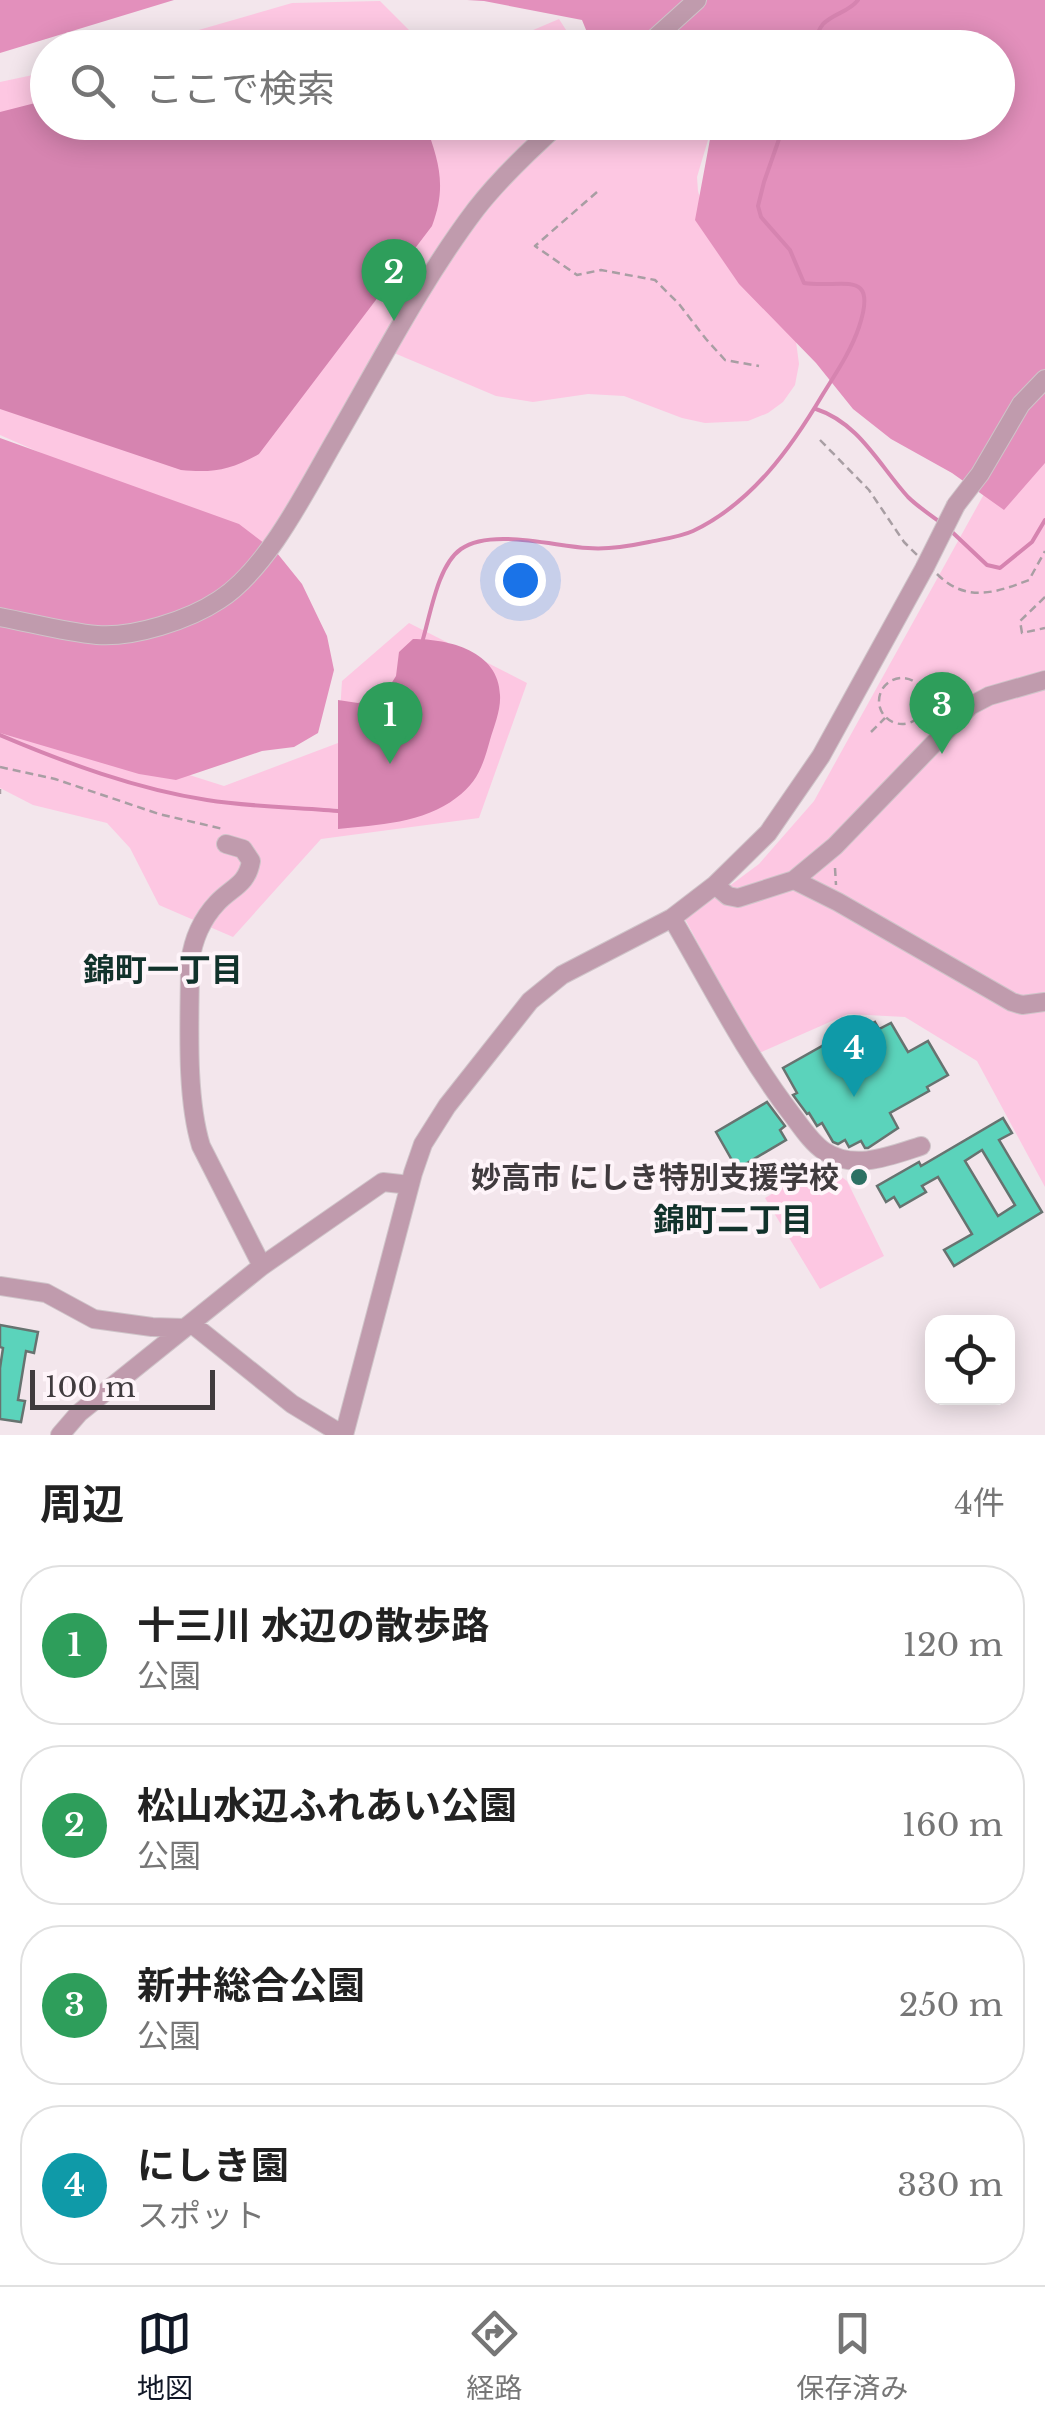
<!DOCTYPE html>
<html lang="ja">
<meta charset="utf-8">
<style>
body{margin:0;font-family:"Libre Baskerville","Noto Sans JP",serif;background:#f6f6f6;color:#222}
.controls{position:absolute;right:30px;bottom:30px;display:grid;overflow:hidden;border-radius:20px;box-shadow:0 5px 25px #0003}
.controls button{width:90px;height:90px;display:grid;place-items:center;padding:0;border:0;border-bottom:2px solid #e0e0e0;background:#fff;color:#222;font:50px sans-serif}
.scale{position:absolute;left:30px;bottom:25px;width:185px;box-sizing:border-box;padding-left:10px;border:5px solid #403b3e;border-top:0;font-size:28px;line-height:35px;white-space:nowrap;color:#403b3e;-webkit-text-stroke:8px #fef4f9;paint-order:stroke}
.you{position:absolute;left:520px;top:580px;width:35px;height:35px;margin:-25px;border:8px solid #fff;border-radius:50%;background:#1a73e8;box-shadow:0 0 0 15px #1a73e833}
.badge{display:grid;place-items:center;width:65px;height:65px;border-radius:50%;background:#111827;color:#fff;font-size:32px;font-weight:700}
.pin{position:absolute;translate:-50% -82px;filter:drop-shadow(0 2px 5px #0008)}
.pin::after{content:'';position:absolute;top:52px;width:35px;height:30px;background:inherit;clip-path:polygon(0 0,100% 0,50% 100%)}
.list{margin:0;padding:0;list-style:none}
h2{display:flex;justify-content:space-between;align-items:center;height:130px;margin:0;padding:0 40px;font-size:42px}
h2 small{font-size:32px;font-weight:400;color:#767676}
.list li{display:grid;grid-template-columns:65px 1fr auto;gap:30px;align-items:center;box-sizing:border-box;height:160px;margin:0 20px 20px;padding:0 20px;border:2px solid #e0e0e0;border-radius:40px}
.list b{display:block;font-size:38px;white-space:nowrap}
.list p{margin:0;font-size:32px;white-space:nowrap;color:#767676}
.list em{font-size:32px;font-style:normal;color:#767676}
.icon{flex:none;width:55px;height:55px;fill:none;stroke:currentColor;stroke-width:2;stroke-linecap:round;stroke-linejoin:round}
.map{position:relative;flex:none;width:1045px;height:1435px;overflow:hidden}
.search{position:absolute;background:#fff;box-shadow:0 5px 25px #0003;left:30px;right:30px;top:30px;height:110px;display:flex;align-items:center;gap:25px;box-sizing:border-box;padding:0 35px;border-radius:55px;color:#767676;font-size:38px}
.sheet{height:850px;background:#fff}
nav{display:flex;justify-content:space-around;align-items:center;box-sizing:border-box;height:140px;border-top:2px solid #e0e0e0;background:#fff;font-size:28px;color:#767676}
nav a{display:grid;justify-items:center;gap:5px}
nav .on{color:#111827}
.map>svg:first-child{display:block}
.green{fill:#fdc7e2}
.forest{fill:#e390bc}
.water{fill:#d684b0}
.lines{fill:none;stroke-linecap:round;stroke-linejoin:round}
.stream{stroke:#d684b0;stroke-width:4}
.building{fill:#5bd3bb;stroke:#677370;stroke-width:2.5;fill-rule:evenodd}
.minor-casing{stroke:#cfc4c9;stroke-width:20}
.path{stroke:#a89ea3;stroke-width:2.5;stroke-dasharray:8 5;stroke-linecap:butt}
.minor{stroke:#c09bad;stroke-width:18}
.minor-bridge-casing{stroke:#cfc4c9;stroke-width:20;stroke-linecap:butt}
.minor-bridge{stroke:#c09bad;stroke-width:18}
.poi-dot{fill:#2c7063;stroke:#fef4f9;stroke-width:4}
.labels{text-anchor:middle;dominant-baseline:central;stroke-width:8;stroke-linejoin:round;paint-order:stroke}
.poi-label{font-size:30px;font-weight:bold;fill:#403b3e;stroke:#fef4f9;text-anchor:end}
.neighbourhood-label{font-size:32px;font-weight:bold;fill:#11322b;stroke:#fef4f9}
</style>
<div class="map">
<svg width="1045" height="1435" viewBox="0 0 1045 1435">
<rect width="100%" height="100%" fill="#f3e6ec"/>
<path class="green" d="M380 1 426 47 136 48 292 3Z
M559 19 577 47H493Z
M47 72 48 122H623L632 136 644 123H713L697 177 698 191 702 205 795 334 799 364 795 385 783 402 768 413 748 421 705 423 682 418 624 396 588 394 533 402 496 396 387 350 266 552 0 435V82Z
M1045 384V1187L977 1061 905 1017 848 1014 757 1054 685 919 759 864 814 801Z
M409 623 527 683 479 818 321 839 233 937 159 905 130 848 107 823 33 805 0 788V715L224 786 338 743 342 681Z
M823 1163 847 1181 884 1256 820 1289 765 1198Z"/>
<path class="forest" d="M0 0H174L0 53Z
M467 0H1045V463L1004 510 952 473 891 439 853 409 816 363 739 284 695 220 713 123 998 122V48L593 47 582 20 484 1Z
M0 438 239 524 277 553 302 584 327 636 334 670 318 733 294 747 262 751 176 780 139 774 0 733Z"/>
<path class="water" d="M329 33 357 38 376 47H257L295 38Z
M47 100 48 122 425 123C439 161 447 187 432 226L259 454C231 470 213 473 181 470L0 409V112Z
M413 639C449 639 499 651 500 695 501 710 494 726 490 740 483 765 478 782 456 798 424 823 377 825 338 829V700L358 703 384 695 396 676 399 652Z"/>
<g class="lines">
<path class="stream" d="M813 48C815 40 818 30 823 24 834 13 849 12 858 0
M816 409C859 423 879 465 908 497 917 506 929 514 940 522
M951 531 987 565 1000 568 1032 542 1045 520
M423 639C431 612 438 565 461 549 491 528 553 546 588 548 608 550 630 546 649 542 663 539 680 537 693 531 752 503 791 448 823 394 836 373 851 351 859 327 879 267 841 289 804 283L790 250 761 217 758 206 764 182 785 122
M0 735C66 763 136 789 207 800 250 807 295 807 338 811"/>
</g>
<path class="building" d="M875 1022 879 1029 891 1023 908 1052 928 1041 948 1075 927 1087 929 1091 890 1113 898 1128 868 1148H865L861 1141 849 1147 845 1140 838 1144 833 1142 822 1123 817 1126 809 1113 807 1114 793 1095 797 1093 783 1068 847 1032 849 1035Z
M767 1102 785 1126 780 1130 786 1140 737 1169 716 1132Z
M1003 1118 1012 1133 999 1140 1042 1212 954 1266 944 1250 972 1234 938 1177 922 1186 926 1192 900 1207 894 1197 886 1202 877 1186 919 1162 921 1166ZM982 1150 1015 1205 998 1216 965 1161Z
M0 1325 38 1332 34 1353 26 1351 18 1400 25 1401 21 1422 0 1419V1368L3 1348 0 1347Z"/>
<g class="lines">
<defs>
<path id="minor" d="M644 48 697 0
M956 505 980 474 1021 404 1045 379
M0 617C32 623 65 632 97 635 133 638 189 620 219 600 269 568 308 486 338 435 382 359 423 279 476 209 501 177 531 149 561 122
M226 844 243 849 251 861C247 885 232 887 217 903 201 920 193 940 190 962 190 1017 185 1094 201 1146L262 1266
M794 880 838 902 1012 1002 1022 1005 1045 1002
M715 885 728 896 738 898 794 880 835 846 970 706 989 696 1045 680
M672 918C711 985 746 1055 793 1116 802 1128 812 1143 824 1151 854 1171 890 1156 921 1146
M0 1286 46 1293 94 1319 152 1327 184 1328
M192 1324 292 1404 343 1435
M60 1435 79 1413 262 1266 383 1182 410 1185
M344 1435 413 1173 423 1144 447 1106 530 1001 562 975 672 918 715 885 768 833 821 756 925 567"/>
</defs>
<use href="#minor" class="minor-casing"/>
<path class="path" d="M597 192 535 246 577 275 601 270 655 280 679 304 706 339 725 360 759 366
M820 440 869 490 904 542 917 555
M937 574C966 603 995 593 1029 580L1045 551
M1045 597 1020 621 1022 633 1045 628
M879 701a23 23 0 1 1 46 0a23 23 0 1 1-46 0Z
M871 732 885 718
M0 767 55 779 159 814 223 829
M0 789V794
M835 868 836 885"/>
<use href="#minor" class="minor"/>
<defs>
<path id="minor-bridge" d="M925 567 956 505"/>
</defs>
<use href="#minor-bridge" class="minor-bridge-casing"/>
<use href="#minor-bridge" class="minor-bridge"/>
</g>
<circle class="poi-dot" cx="859" cy="1177" r="10"/>
<g class="labels">
<g class="poi-label">
<text x="839" y="1177">妙高市 にしき特別支援学校</text>
</g>
<g class="neighbourhood-label">
<text x="163" y="970">錦町一丁目</text>
<text x="733" y="1220">錦町二丁目</text>
</g>
</g>
</svg>
<div class="controls">
<button><svg class="icon" aria-label="locate" viewBox="0 0 24 24"><circle cx="12" cy="12" r="6"/><path d="M12 2v4M12 18v4M2 12h4M18 12h4"/></svg></button>
</div>
<div class="scale">100 m</div>
<div class="you"></div>
<div class="pin badge" style="left:390px;top:764px;background:#2e9e5b">1</div>
<div class="pin badge" style="left:394px;top:321px;background:#2e9e5b">2</div>
<div class="pin badge" style="left:942px;top:754px;background:#2e9e5b">3</div>
<div class="pin badge" style="left:854px;top:1097px;background:#0f9aa8">4</div>
<div class="search"><svg class="icon" aria-label="search" viewBox="0 0 24 24"><circle cx="10" cy="10" r="6"/><path d="M15 15l6 6"/></svg>ここで検索</div>
</div>
<section class="sheet">
<h2>周辺<small>4件</small></h2>
<ul class="list">
<li><span class="badge" style="background:#2e9e5b">1</span><div><b>十三川 水辺の散歩路</b><p>公園</p></div><em>120 m</em></li>
<li><span class="badge" style="background:#2e9e5b">2</span><div><b>松山水辺ふれあい公園</b><p>公園</p></div><em>160 m</em></li>
<li><span class="badge" style="background:#2e9e5b">3</span><div><b>新井総合公園</b><p>公園</p></div><em>250 m</em></li>
<li><span class="badge" style="background:#0f9aa8">4</span><div><b>にしき園</b><p>スポット</p></div><em>330 m</em></li>
</ul>
</section>
<nav>
<a class="on"><svg class="icon" aria-label="map" viewBox="0 0 24 24"><path d="M3 6l6-2 6 2 6-2v14l-6 2-6-2-6 2zM9 4v14M15 6v14"/></svg>地図</a>
<a><svg class="icon" aria-label="directions" viewBox="0 0 24 24"><path d="M12 3l9 9-9 9-9-9zM9 14v-3h6M13 9l2 2-2 2"/></svg>経路</a>
<a><svg class="icon" aria-label="saved" viewBox="0 0 24 24"><path d="M7 4h10v16l-5-4-5 4z"/></svg>保存済み</a>
</nav>
